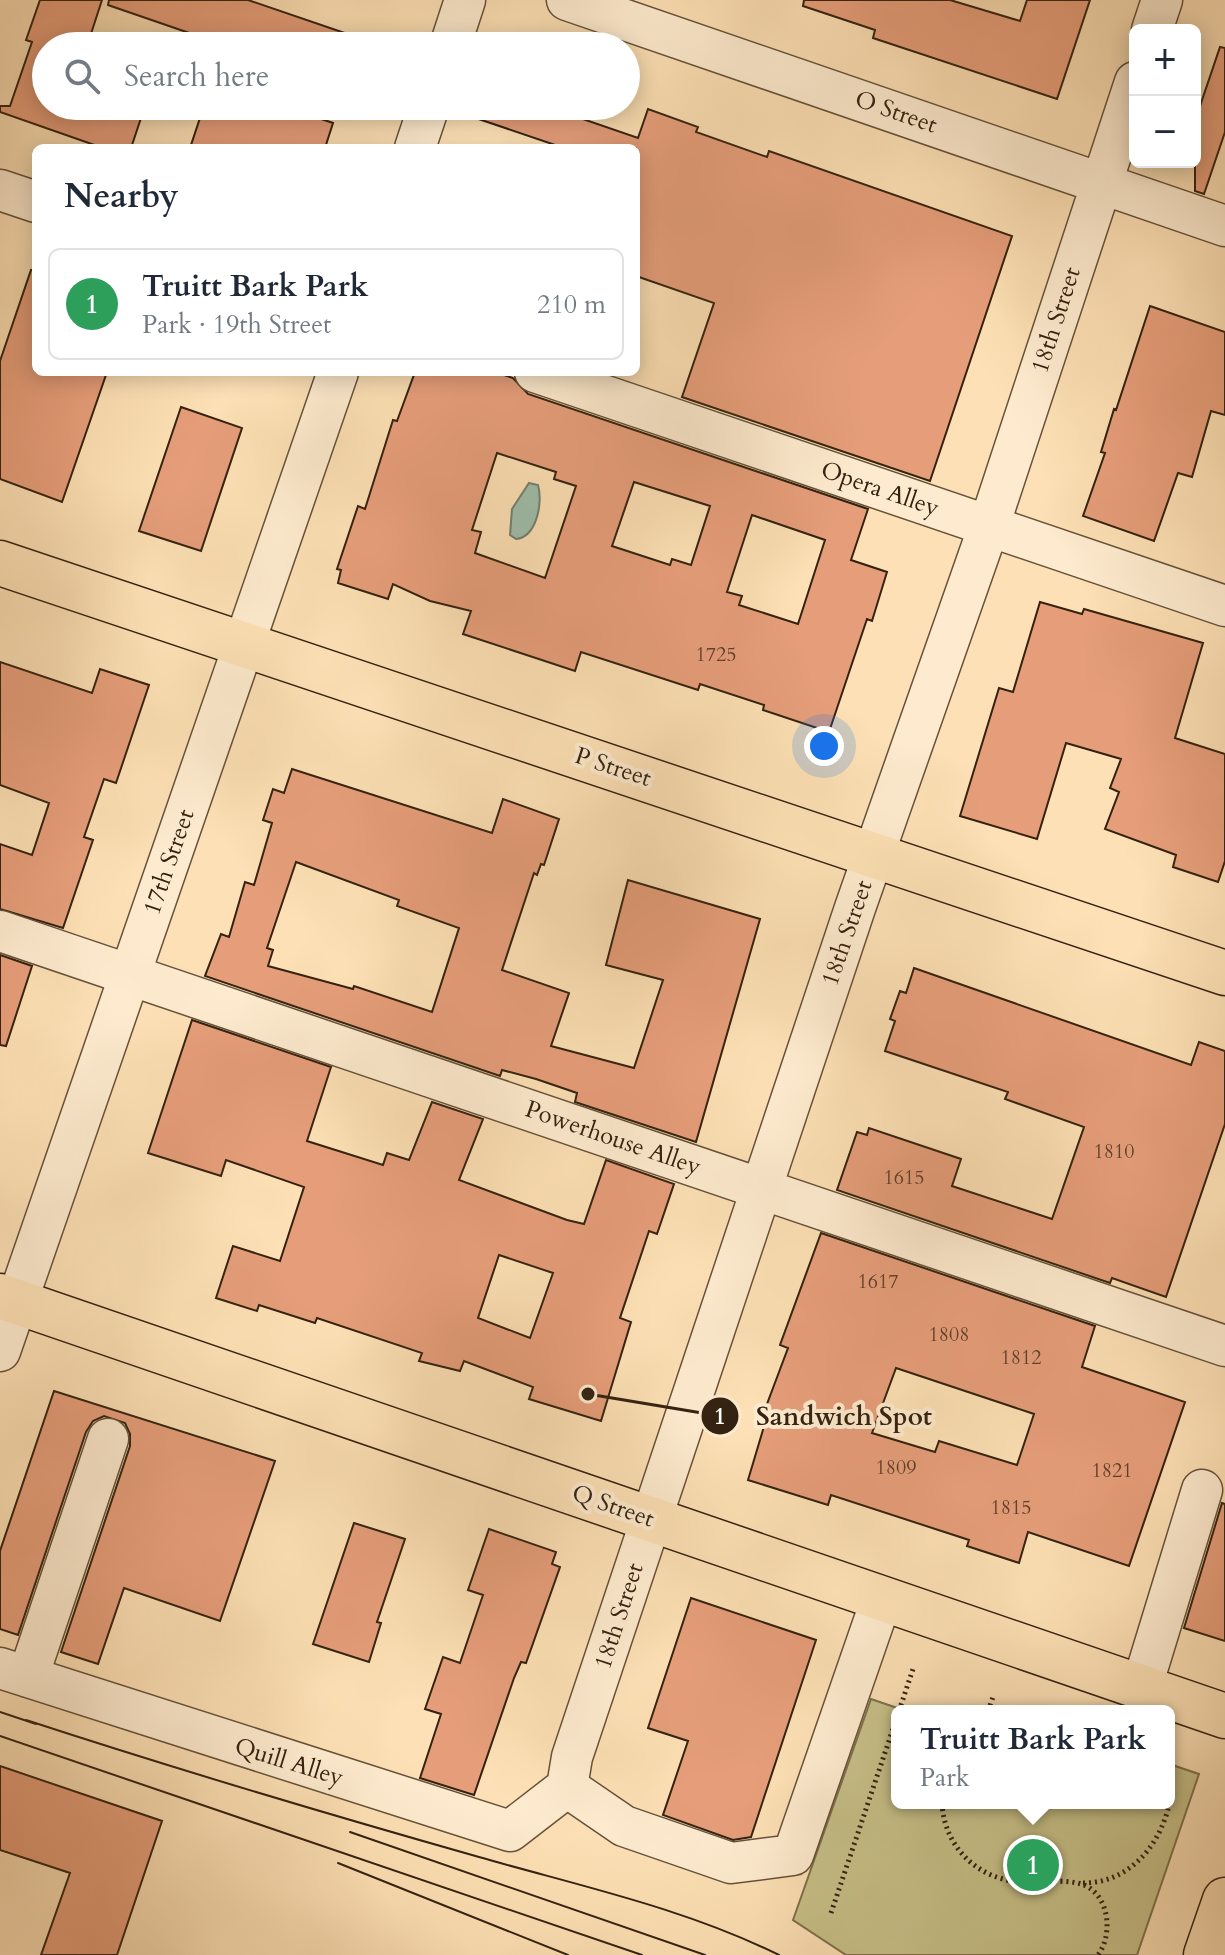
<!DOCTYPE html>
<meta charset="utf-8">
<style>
body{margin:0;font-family:Cardo,serif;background:#f6f6f7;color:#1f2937}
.controls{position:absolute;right:24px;top:24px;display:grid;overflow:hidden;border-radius:12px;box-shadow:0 4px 20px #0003}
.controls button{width:72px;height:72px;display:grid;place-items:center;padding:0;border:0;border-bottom:2px solid #e0e1e3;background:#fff;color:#1f2937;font:40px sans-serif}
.you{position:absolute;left:824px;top:746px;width:28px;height:28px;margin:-20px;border:6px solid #fff;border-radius:50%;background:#1a73e8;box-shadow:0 0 0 12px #1a73e833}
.badge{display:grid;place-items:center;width:52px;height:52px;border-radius:50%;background:#8f2418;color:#fff;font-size:26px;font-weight:700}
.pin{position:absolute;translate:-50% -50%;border:4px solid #fff;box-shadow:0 2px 8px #0006}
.popup{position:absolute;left:891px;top:1705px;width:284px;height:104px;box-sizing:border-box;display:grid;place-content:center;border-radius:12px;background:#fff;filter:drop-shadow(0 2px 6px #0005);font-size:26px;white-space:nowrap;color:#747a83}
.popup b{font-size:30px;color:#1f2937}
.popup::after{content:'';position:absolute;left:50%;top:100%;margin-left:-16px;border:16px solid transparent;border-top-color:#fff}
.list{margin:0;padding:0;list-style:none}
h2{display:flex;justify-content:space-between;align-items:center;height:104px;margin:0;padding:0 32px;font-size:34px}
h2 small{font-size:26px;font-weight:400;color:#747a83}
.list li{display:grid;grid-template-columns:52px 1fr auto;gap:24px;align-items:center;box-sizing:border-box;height:112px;margin:0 16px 16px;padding:0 16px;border:2px solid #e0e1e3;border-radius:12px}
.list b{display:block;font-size:30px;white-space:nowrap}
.list p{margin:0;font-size:26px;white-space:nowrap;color:#747a83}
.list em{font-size:26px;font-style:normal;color:#747a83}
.icon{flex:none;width:44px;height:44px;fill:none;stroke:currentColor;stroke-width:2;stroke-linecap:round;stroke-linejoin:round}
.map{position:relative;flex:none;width:1225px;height:1955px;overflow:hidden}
.search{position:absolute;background:#fff;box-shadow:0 4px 20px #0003;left:32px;top:32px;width:608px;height:88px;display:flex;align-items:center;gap:20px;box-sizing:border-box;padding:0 28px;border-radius:44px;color:#747a83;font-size:30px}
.panel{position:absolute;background:#fff;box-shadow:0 4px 20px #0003;left:32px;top:144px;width:608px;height:232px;border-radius:12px}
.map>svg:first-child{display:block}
.green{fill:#c7c088;stroke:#7e714c;stroke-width:2}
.water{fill:#9fbdab;stroke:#747f6d;stroke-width:2}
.building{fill:#e69e7a;stroke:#342211;stroke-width:2;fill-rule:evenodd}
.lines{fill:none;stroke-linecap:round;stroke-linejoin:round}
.minor-casing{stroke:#66523a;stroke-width:43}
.major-casing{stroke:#342211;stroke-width:47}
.path{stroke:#342211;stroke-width:5;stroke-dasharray:2 4;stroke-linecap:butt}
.minor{stroke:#feebcf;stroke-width:40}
.major{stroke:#fde0b5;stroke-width:44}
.tram{stroke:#342211;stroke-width:2}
.labels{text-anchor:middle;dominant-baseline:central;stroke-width:8;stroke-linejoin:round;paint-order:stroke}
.number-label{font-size:20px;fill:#60412b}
.street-label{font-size:24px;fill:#342211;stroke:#feebcf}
.leader{fill:none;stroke:#342211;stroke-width:3}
.callout-dot{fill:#342211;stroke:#feebcf;stroke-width:3}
.mark-label{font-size:24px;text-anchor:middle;font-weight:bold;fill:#fff}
.callout-label{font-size:26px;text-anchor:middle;font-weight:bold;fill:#342211;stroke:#feebcf;stroke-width:8;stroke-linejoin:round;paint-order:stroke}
</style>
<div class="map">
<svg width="1225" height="1955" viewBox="0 0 1225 1955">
<rect width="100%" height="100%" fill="#fde0b5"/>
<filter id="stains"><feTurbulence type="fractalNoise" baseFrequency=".0025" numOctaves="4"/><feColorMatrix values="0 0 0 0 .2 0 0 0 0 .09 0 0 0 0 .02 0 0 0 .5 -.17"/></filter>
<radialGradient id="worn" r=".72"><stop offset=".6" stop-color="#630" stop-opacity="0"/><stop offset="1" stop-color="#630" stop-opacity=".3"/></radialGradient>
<path class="green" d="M871 1699 906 1711H897V1803H1169V1764L1199 1774 1137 1955H846L793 1920Z"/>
<path class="water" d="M529 483 538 485C543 502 537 537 516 539L510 535 512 509Z"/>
<path class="building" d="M40 0H102L87 46H46V106H145L131 148H103L0 112V106H10L32 42 26 40Z
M109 0H248L368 41 367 46H227L108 5Z
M804 0H950L1020 21 1027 0H1090L1057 99 873 38 875 30 803 6Z
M1220 47 1225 48V132L1204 194 1195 191V121Z
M204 106H283L333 123 325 148H190Z
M456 106H574L571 115 638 138 648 109 698 127 696 132 767 157 769 151 1012 236 930 481 682 397 714 303 636 276V148H564L455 111Z
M31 270 36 271V372H107L62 502 0 479V361Z
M1150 306 1225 332V415L1211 411 1192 477 1178 473 1154 541 1083 516 1105 453 1101 452 1114 409 1116 410Z
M415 372H495L513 378 528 394 868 509 851 560 887 572 872 621 867 619 829 732 763 710 764 705 700 684 698 690 581 652 575 671 463 634 471 611 430 601 393 584 388 599 338 583 341 570 337 569 358 506 365 509 393 420 397 421ZM497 453 556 472 554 479 576 486 545 578 475 553 481 532 472 530ZM634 482 710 506 691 565 672 559 670 565 612 546ZM752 515 825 540 798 624 739 605 742 596 727 592Z
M181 407 242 428 201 551 139 531Z
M1040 602 1082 614 1084 609 1203 643 1175 738 1225 754V861L1218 882 1173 867 1176 855 1105 829 1119 792 1110 788 1121 759 1066 743 1037 839 960 816 999 688 1013 692Z
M0 662 92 693 100 669 149 685 116 783 104 779 84 837 93 840 63 928 0 909V844L32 855 49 803 0 785Z
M292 769 492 833 503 799 559 819 544 865 541 864 537 875 534 873 502 970 569 993 551 1046 634 1068 663 980 606 965 628 880 760 919 696 1142 575 1102 577 1093 536 1079 502 1070 500 1076 205 976 221 934 229 937 245 882 254 885 272 823 263 820 273 789 284 793ZM296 862 399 900 397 906 459 928 432 1012 354 986 353 989 268 966 273 950 267 948Z
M0 955 32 966 6 1046 0 1045Z
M914 968 1191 1065 1199 1042 1225 1051V1124L1166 1297 1112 1278 1110 1283 837 1190 857 1132 867 1135 869 1128 961 1159 952 1186 1052 1219 1084 1127 1005 1099 1008 1092 885 1051 895 1021 890 1019 900 991 906 993Z
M192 1020 331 1067 307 1141 383 1165 387 1153 409 1160 432 1102 483 1119 459 1180 567 1220 584 1224 606 1160 674 1184 657 1234 649 1231 620 1318 631 1322 601 1421 529 1399 533 1387 464 1361 460 1371 419 1361 422 1353 317 1318 315 1323 259 1305 257 1311 216 1298 233 1246 280 1261 304 1187 226 1160 221 1176 148 1153ZM499 1255 553 1273 530 1338 478 1318Z
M821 1233 1095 1326 1082 1367 1185 1402 1129 1566 1028 1532 1019 1563 967 1546 969 1540 831 1495 828 1505 748 1480 768 1413 764 1412 788 1348 780 1345ZM896 1368 1034 1414 1017 1465 939 1441 935 1452 872 1433Z
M54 1391 275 1461 220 1621 124 1588 98 1664 61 1652 130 1446V1434L125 1423 104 1416 93 1421 86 1432 18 1635 0 1629V1551Z
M1222 1503 1225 1504V1641L1184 1628Z
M354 1523 405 1539 377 1622 381 1623 369 1662 313 1644Z
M489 1529 556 1552 552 1564 560 1567 526 1663 521 1662 514 1678 474 1795 420 1778 441 1714 425 1709 443 1657 460 1663 483 1595 468 1590Z
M691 1598 816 1640 751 1837 733 1840 663 1815 688 1741 648 1728Z
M0 1766 162 1821 117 1955H41L70 1873 0 1850Z"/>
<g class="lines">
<defs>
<path id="minor" d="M567 0 1225 226
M1152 30 1162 0
M450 46 465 0
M415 148 429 106
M0 190 36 202
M535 372 1225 606
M0 931 1225 1346
M0 1351 338 372
M0 1668 510 1831 567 1787
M28 1677 108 1439
M1142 1686 1202 1490
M567 1787 572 1757 855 908 989 526 1135 82
M567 1787 624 1826 731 1863 793 1855 882 1598"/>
<path id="major" d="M0 563 1225 973
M0 1296 1225 1716
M1206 1955 1225 1900"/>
</defs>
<use href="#minor" class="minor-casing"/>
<use href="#major" class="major-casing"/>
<path class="path" d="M899 1711 913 1669
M988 1711 993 1697
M942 1803C944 1847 978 1880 1022 1882 1041 1883 1065 1878 1084 1885 1110 1896 1113 1935 1098 1955
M1083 1883C1146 1883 1180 1814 1171 1758
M831 1913 897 1717"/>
<use href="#minor" class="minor"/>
<use href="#major" class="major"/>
<path class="tram" d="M0 1712 36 1724
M26 1720C176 1769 327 1814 479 1857 580 1886 684 1908 779 1955
M0 1736 642 1955
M350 1832 705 1955
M338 1863 568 1955"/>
</g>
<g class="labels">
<g class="number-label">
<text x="716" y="654">1725</text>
<text x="1114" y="1151">1810</text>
<text x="904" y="1177">1615</text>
<text x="878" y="1281">1617</text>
<text x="949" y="1334">1808</text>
<text x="1021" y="1357">1812</text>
<text x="896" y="1467">1809</text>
<text x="1112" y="1470">1821</text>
<text x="1011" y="1507">1815</text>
</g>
<g class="street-label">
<text transform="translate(896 112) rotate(19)">O Street</text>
<text transform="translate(1056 320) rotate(-72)">18th Street</text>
<text transform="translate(880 489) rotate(19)">Opera Alley</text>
<text transform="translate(613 767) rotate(18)">P Street</text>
<text transform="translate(169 862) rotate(-71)">17th Street</text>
<text transform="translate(847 933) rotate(-71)">18th Street</text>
<text transform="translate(613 1138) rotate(19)">Powerhouse Alley</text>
<text transform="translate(613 1506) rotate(19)">Q Street</text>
<text transform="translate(619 1616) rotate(-72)">18th Street</text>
<text transform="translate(289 1762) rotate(17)">Quill Alley</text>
</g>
</g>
<path class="leader" d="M588 1394L720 1416"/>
<g class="callout-dot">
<circle cx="588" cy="1394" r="8"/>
<circle cx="720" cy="1416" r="20"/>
</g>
<g class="mark-label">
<text x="720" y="1424">1</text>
</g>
<g class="callout-label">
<text x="844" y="1425">Sandwich Spot</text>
</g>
<rect width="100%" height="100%" filter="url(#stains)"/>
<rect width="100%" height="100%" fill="url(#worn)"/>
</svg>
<div class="controls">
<button>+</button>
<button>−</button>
</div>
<div class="you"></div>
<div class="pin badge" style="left:1033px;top:1865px;background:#2e9e5b">1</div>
<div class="popup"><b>Truitt Bark Park</b>Park</div>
<div class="search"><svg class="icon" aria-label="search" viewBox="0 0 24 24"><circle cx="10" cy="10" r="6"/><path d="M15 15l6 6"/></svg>Search here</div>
<section class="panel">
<h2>Nearby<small></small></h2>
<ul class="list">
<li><span class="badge" style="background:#2e9e5b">1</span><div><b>Truitt Bark Park</b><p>Park · 19th Street</p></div><em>210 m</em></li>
</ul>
</section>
</div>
